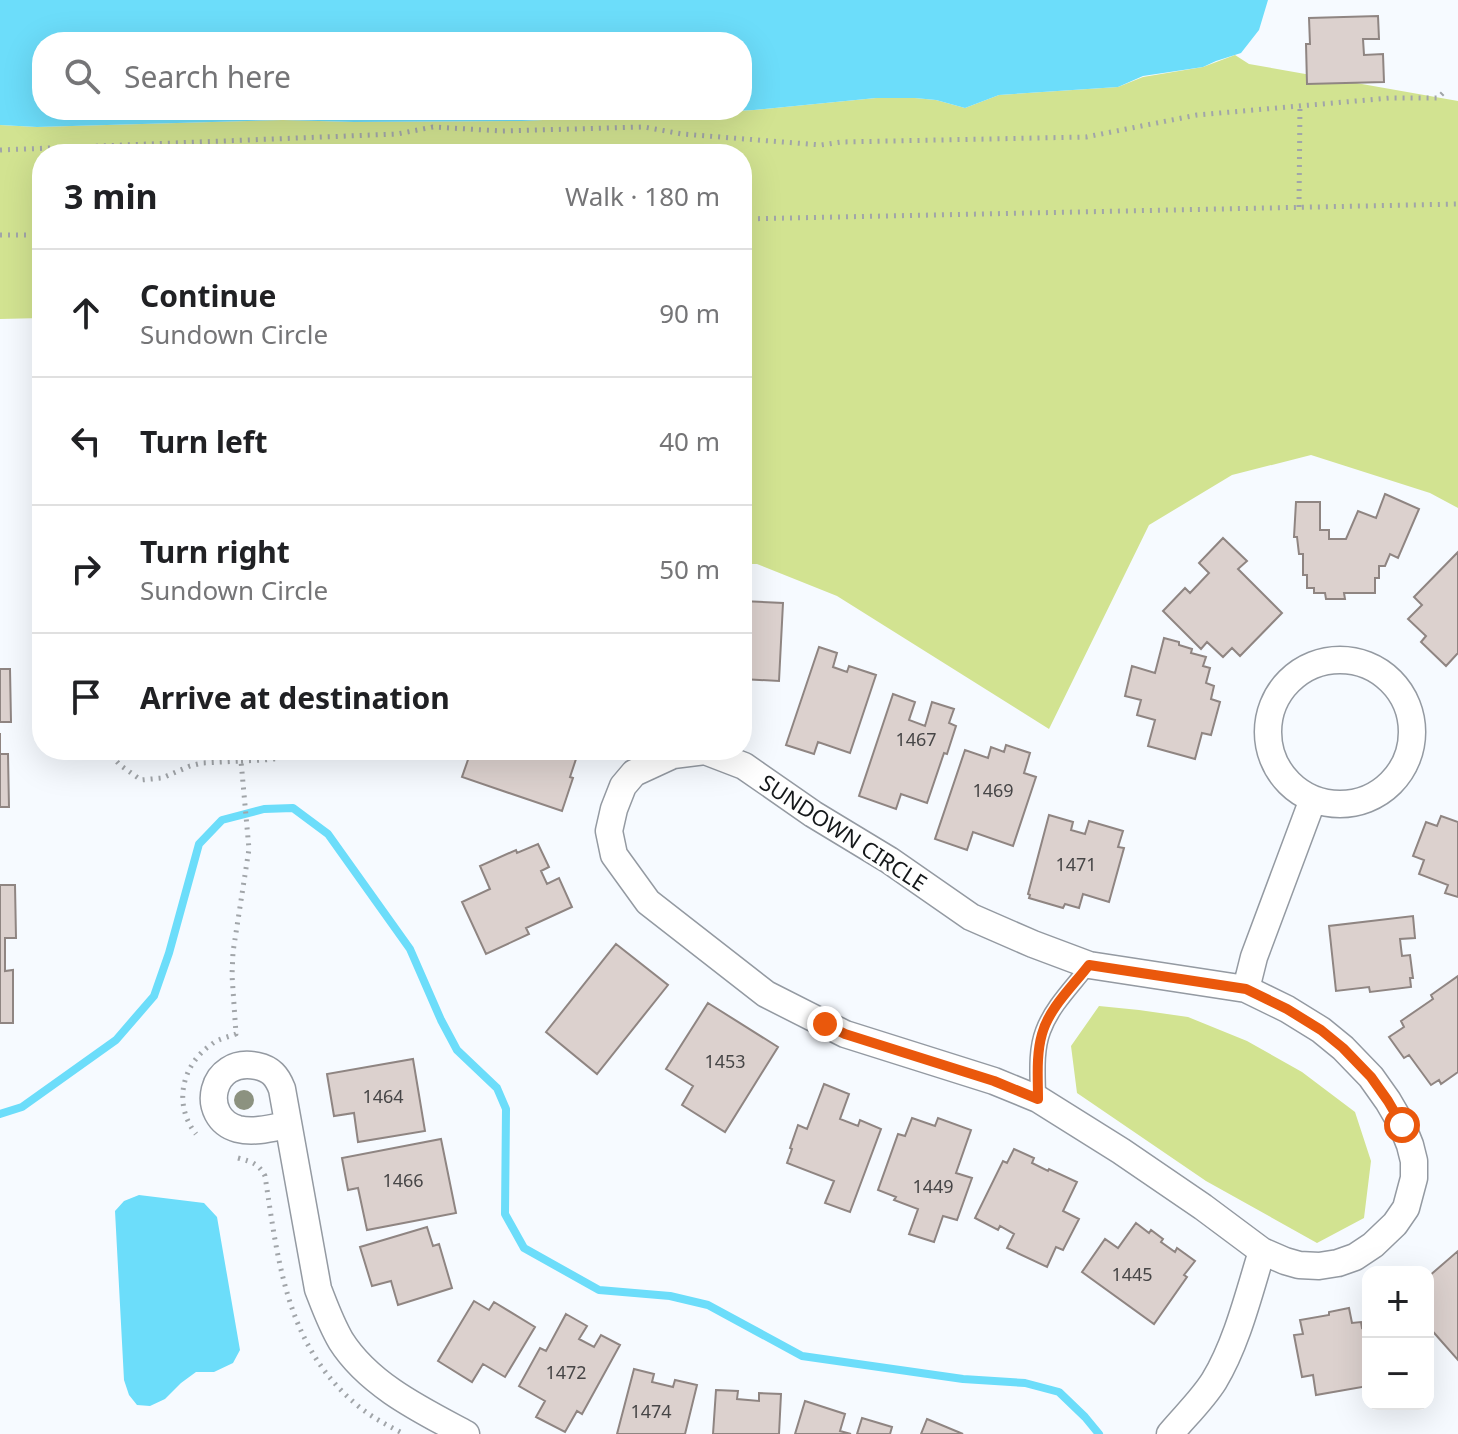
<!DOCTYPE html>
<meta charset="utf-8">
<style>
body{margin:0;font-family:"Noto Sans",sans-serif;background:#f2f2f2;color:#202124}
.controls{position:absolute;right:24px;bottom:24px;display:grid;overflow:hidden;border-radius:16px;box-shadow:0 8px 32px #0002}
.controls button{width:72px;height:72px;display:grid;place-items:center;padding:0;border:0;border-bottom:2px solid #e0e0e0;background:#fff;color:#202124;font:40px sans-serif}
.stop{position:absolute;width:24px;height:24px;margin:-18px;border:6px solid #ea580c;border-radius:50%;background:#fff}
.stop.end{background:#ea580c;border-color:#fff;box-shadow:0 2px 8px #0008}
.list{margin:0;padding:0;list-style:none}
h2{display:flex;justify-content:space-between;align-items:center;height:104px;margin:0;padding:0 32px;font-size:34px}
h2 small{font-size:26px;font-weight:400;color:#757577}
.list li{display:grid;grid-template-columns:52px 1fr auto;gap:24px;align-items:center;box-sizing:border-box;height:128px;padding:0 32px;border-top:2px solid #e0e0e0}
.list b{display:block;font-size:30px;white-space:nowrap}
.list p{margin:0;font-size:26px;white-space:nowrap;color:#757577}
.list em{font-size:26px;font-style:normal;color:#757577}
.icon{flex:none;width:44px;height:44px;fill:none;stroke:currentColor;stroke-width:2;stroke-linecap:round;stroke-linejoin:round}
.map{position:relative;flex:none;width:1458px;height:1434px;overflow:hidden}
.search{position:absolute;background:#fff;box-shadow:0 8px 32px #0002;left:32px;top:32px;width:720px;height:88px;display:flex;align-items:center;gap:20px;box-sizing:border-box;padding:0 28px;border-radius:32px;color:#757577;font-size:30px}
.panel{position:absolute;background:#fff;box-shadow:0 8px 32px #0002;left:32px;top:144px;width:720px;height:616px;border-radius:32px}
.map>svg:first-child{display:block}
.green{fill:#d2e391}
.water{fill:#6cddfa;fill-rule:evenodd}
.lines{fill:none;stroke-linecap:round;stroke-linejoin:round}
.stream{stroke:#6cddfa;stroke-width:8}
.building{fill:#dcd1ce;stroke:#8f8582;stroke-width:2}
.service-casing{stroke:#949aa2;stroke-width:17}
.minor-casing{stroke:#949aa2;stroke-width:29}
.path{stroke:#a1a5a9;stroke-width:5;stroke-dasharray:2 6;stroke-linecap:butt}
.service{stroke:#fff;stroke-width:14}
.minor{stroke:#fff;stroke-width:26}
.tree{fill:#8c9280}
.route{stroke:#ea580c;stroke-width:10}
.labels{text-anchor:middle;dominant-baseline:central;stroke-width:7;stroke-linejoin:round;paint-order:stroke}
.number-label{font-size:18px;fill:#474647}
.street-label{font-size:22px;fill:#15181a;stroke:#fff}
</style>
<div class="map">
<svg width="1458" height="1434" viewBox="0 0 1458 1434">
<rect width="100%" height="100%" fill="#f6faff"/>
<path class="green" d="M1235 55 1249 64 1458 101V508L1430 493 1311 455 1232 475 1149 525 1049 729 837 596 757 564H742V154H42V318L0 319V125L37 127 283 120 354 122 522 121 754 110 876 98H915L936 100 965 108 999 95 1118 87 1143 77 1203 67Z
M1099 1006 1139 1010 1188 1017 1247 1041 1302 1072 1355 1112 1371 1161 1364 1218 1317 1243 1206 1181 1077 1093 1071 1046Z"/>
<path class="water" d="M0 0H1268L1259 30 1241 53 1216 61 1203 67 1143 76 1118 87 999 95 965 108 936 100 915 98H876L754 110 522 121 354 122 283 120 37 127 0 125ZM42 42H742V110H42Z
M139 1195 204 1203 217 1217 240 1350 233 1363 214 1372H196L181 1383 165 1399 150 1406 137 1405 129 1395 124 1380 115 1211 124 1201Z"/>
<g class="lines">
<path class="stream" d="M0 1114 22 1107 116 1040 154 996 169 953 199 844 222 820 264 809 293 808 328 834 410 949 441 1020 457 1050 497 1088 506 1109 505 1214 524 1248 599 1290 670 1296 708 1305 802 1356 963 1379 1025 1383 1059 1392 1085 1417 1099 1434"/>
</g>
<path class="building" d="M1378 16 1379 39H1363L1364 55 1383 54 1384 82 1307 84 1306 44H1310L1309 18Z
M1385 494 1419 509 1398 558 1390 554 1385 566H1379V578H1375V593H1344L1345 599H1326L1325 593H1314V588H1307V575H1303V554H1299L1297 537H1294L1296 502H1320V530H1329V539H1346L1358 511 1376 518Z
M1223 538 1247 561 1238 569 1282 613 1240 656 1232 648 1223 657 1207 642 1201 649 1163 611 1185 588 1190 593 1209 573 1199 563Z
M1458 552V653L1446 666 1421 642 1426 636 1408 619 1422 605 1414 597Z
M742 601 783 603 779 681 742 679Z
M1164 638 1179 642V645L1192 649 1191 653 1206 657 1203 666 1210 668 1206 683 1214 686 1211 699 1220 702 1211 735 1202 733 1195 759 1148 746 1155 720 1137 715 1141 700 1125 696 1132 666 1155 673Z
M819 647 837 653 833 667 847 672 849 666 876 675 850 753 818 742 814 754 786 745Z
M0 669H10L11 722H0Z
M893 694 915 702 909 720 925 726 932 702 954 709 949 723 956 726 947 754 944 753 927 803 901 794 896 809 859 796Z
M0 733V754H8L9 807H0Z
M1006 745 1030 753 1024 773 1036 777 1013 846 973 832 967 850 935 839 965 750 988 758 991 747 1004 752Z
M488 750H579L570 777 573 778 562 811 462 777 471 751 486 756Z
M1049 815 1073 822 1071 830 1085 834 1089 821 1123 831 1118 847 1124 848 1109 902 1083 894 1079 908 1065 904 1063 908 1029 898 1030 895 1028 894Z
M1441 816 1458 822V897L1445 893 1448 885 1419 874 1424 860 1413 856 1426 822 1437 826Z
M538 844 549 867 541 871 547 884 559 878 572 907 526 928 529 934 486 954 462 902 490 889 480 866 516 850 517 853Z
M0 885H15L16 938H5V971L13 970V1023H0Z
M1413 916 1415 938 1400 939 1402 956 1410 955 1413 978H1410L1411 987 1370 992 1369 987 1336 991 1329 926Z
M616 944 668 985 597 1074 546 1032Z
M1458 976V1072L1441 1084 1439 1080 1431 1085 1409 1055 1404 1058 1389 1037 1404 1027 1401 1021 1433 999 1431 995Z
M708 1003 778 1047 725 1132 682 1105 693 1086 666 1069Z
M413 1059 425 1131 358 1142 354 1113 334 1116 327 1074Z
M824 1084 849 1094 840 1119 858 1126 860 1120 881 1129 850 1212 825 1203 834 1181 787 1163 792 1149 790 1148 798 1125 807 1129Z
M912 1118 935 1126 938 1118 971 1130 956 1173 972 1178 957 1220 943 1216 934 1242 909 1234 918 1209 894 1200 896 1197 878 1190 898 1134 905 1136Z
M441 1139 456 1213 367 1230 358 1188 348 1190 342 1158Z
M1014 1149 1034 1158 1032 1163 1048 1171 1049 1169 1077 1182 1063 1211 1079 1219 1063 1250 1056 1247 1047 1267 1007 1248 1014 1234 1000 1226 998 1230 975 1218 1003 1161 1007 1163Z
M1136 1223 1149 1233 1151 1230 1163 1239 1161 1242 1175 1252 1177 1248 1195 1261 1184 1275 1187 1277 1154 1324 1082 1272 1105 1239 1118 1248Z
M427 1227 433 1246 439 1244 452 1288 398 1305 391 1281 372 1286 360 1247Z
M1458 1251V1360L1428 1326V1277Z
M474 1301 489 1310 494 1302 535 1327 505 1377 483 1364 472 1382 438 1361Z
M1349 1308 1352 1323 1361 1322 1362 1328 1368 1327V1386L1316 1395 1313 1375 1302 1377 1294 1335 1303 1334 1300 1320 1329 1315V1312Z
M566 1314 587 1326 579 1339 594 1347 601 1335 620 1345 582 1414 577 1411 565 1432 536 1417 545 1401 519 1386 540 1348 546 1351Z
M634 1369 654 1374 652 1382 673 1387 675 1380 697 1385 685 1434H617Z
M716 1390 738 1391 737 1399 759 1401V1393L781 1394 779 1434H713Z
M805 1401 845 1414 840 1431 851 1434H795Z
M862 1418 892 1427 890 1434H857Z
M927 1419 963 1434H921Z"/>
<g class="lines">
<defs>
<path id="service" d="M1038 1099C1038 1078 1035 1052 1043 1031 1052 1006 1074 985 1089 965"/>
<path id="minor" d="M1268 732a72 72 0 1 1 144 0a72 72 0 1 1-144 0Z
M705 751 744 766 813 814 889 860 971 917 1033 944 1089 965 1246 989 1287 1009 1321 1030 1343 1048 1371 1077 1388 1101 1402 1125 1410 1145 1414 1161V1178L1406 1208 1395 1224 1373 1245 1355 1257 1338 1263 1319 1266 1299 1265 1285 1261 1262 1251 1203 1207 1121 1151 1038 1099 994 1081 845 1034 766 994 648 902 614 855 609 831 614 809 623 786 634 773 673 755Z
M1246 989 1254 957 1313 799
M287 1125C272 1128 254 1133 238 1129 198 1118 210 1056 257 1066 271 1069 277 1076 282 1089L318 1289C325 1307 331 1324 341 1341 369 1385 421 1410 466 1434
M1170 1434C1185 1416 1202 1400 1214 1381 1237 1343 1249 1293 1262 1251"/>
</defs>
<use href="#service" class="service-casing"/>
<use href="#minor" class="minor-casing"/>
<path class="path" d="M0 150 397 134 433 127 502 131 644 127 682 134 821 145 841 142 1086 137 1197 115 1390 98H1438L1444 92
M1299 207 1300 105
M742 219 1458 204
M0 235H42
M106 750 120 765 141 780 162 778 190 766 202 763 241 761 249 849 233 952 232 975 236 1034C228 1037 218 1039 212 1044 181 1065 173 1105 196 1134
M241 761C261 760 282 761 300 750
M238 1158C252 1162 258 1163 265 1176 278 1260 286 1346 357 1405 371 1417 387 1425 404 1434"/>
<use href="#service" class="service"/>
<use href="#minor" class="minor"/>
</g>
<circle class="tree" cx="244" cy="1100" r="10"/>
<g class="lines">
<path class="route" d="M825 1024 845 1034 994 1081 1038 1099C1038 1078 1036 1055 1042 1034 1049 1008 1073 986 1089 965L1246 989 1287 1009 1321 1030 1343 1048 1371 1077 1388 1101 1402 1125"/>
</g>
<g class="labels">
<g class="number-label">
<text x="916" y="739">1467</text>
<text x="993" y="790">1469</text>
<text x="1076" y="864">1471</text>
<text x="725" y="1061">1453</text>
<text x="383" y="1096">1464</text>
<text x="403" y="1180">1466</text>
<text x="933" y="1186">1449</text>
<text x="1132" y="1274">1445</text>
<text x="566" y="1372">1472</text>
<text x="651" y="1411">1474</text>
</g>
<g class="street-label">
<text transform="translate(844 832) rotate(33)">SUNDOWN CIRCLE</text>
</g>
</g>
</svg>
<div class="controls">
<button>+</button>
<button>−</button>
</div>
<div class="stop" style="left:1402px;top:1125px"></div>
<div class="stop end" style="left:825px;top:1024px"></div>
<div class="search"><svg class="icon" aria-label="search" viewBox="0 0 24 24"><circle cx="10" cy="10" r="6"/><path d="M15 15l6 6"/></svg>Search here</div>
<section class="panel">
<h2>3 min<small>Walk · 180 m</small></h2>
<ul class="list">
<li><svg class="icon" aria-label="ahead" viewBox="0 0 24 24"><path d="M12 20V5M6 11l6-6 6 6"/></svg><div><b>Continue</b><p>Sundown Circle</p></div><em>90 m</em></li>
<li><svg class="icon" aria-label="left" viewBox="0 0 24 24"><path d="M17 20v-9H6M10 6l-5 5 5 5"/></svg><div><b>Turn left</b></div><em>40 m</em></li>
<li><svg class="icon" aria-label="right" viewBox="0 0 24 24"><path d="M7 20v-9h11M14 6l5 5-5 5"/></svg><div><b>Turn right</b><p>Sundown Circle</p></div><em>50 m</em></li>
<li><svg class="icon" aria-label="arrive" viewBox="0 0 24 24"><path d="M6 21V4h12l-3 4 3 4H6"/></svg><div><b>Arrive at destination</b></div></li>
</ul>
</section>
</div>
